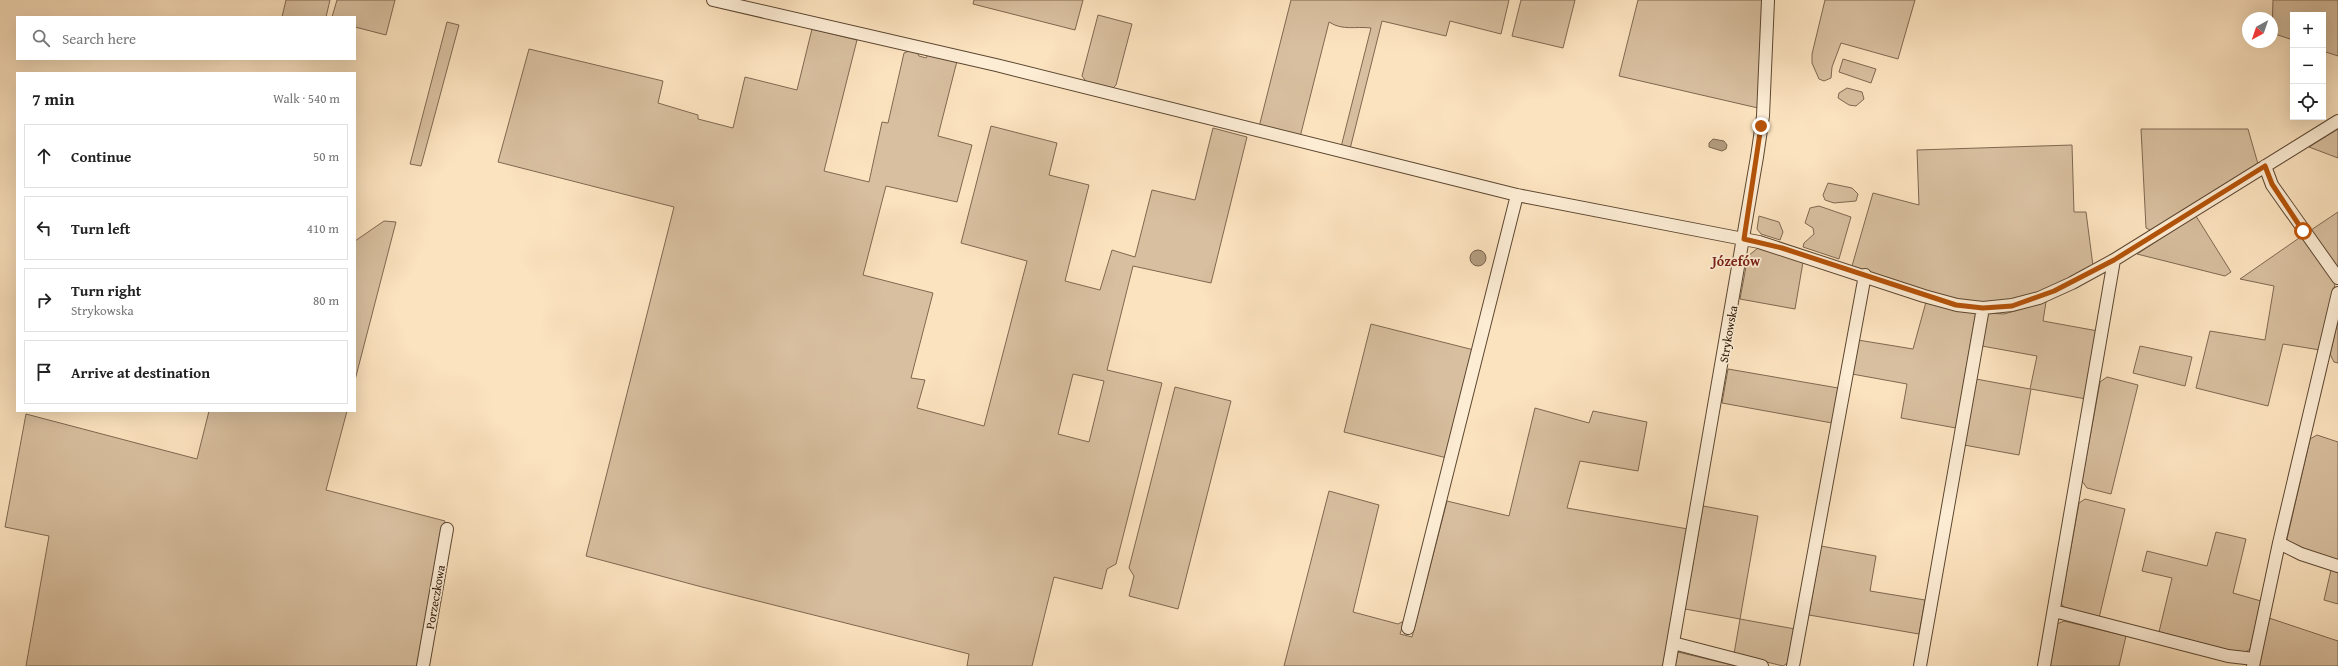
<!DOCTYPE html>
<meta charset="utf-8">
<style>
body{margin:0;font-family:"Gentium Book Plus",serif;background:#f2f2f2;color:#222}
.controls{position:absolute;right:12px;top:12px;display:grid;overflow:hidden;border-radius:0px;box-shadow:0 4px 16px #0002}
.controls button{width:36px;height:36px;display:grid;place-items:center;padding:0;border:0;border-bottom:1px solid #e0e0e0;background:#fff;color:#222;font:20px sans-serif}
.compass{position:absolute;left:2242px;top:12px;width:36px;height:36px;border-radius:50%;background:#fff;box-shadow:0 4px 16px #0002;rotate:220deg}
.stop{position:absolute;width:12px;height:12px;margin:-9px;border:3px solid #b45309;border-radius:50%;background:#fff}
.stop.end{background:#b45309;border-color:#fff;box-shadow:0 1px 4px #0008}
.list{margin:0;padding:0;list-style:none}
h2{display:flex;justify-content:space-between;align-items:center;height:52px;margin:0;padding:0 16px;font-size:17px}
h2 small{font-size:13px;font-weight:400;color:#767676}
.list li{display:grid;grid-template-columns:26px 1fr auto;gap:12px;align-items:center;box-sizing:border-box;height:64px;margin:0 8px 8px;padding:0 8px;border:1px solid #e0e0e0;border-radius:0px}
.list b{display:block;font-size:15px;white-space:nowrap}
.list p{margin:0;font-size:13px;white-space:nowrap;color:#767676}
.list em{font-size:13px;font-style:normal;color:#767676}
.icon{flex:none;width:22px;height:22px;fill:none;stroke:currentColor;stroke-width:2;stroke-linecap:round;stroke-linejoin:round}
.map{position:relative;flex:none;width:2338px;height:666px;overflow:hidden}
.search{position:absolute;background:#fff;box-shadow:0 4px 16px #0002;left:16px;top:16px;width:340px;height:44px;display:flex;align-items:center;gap:10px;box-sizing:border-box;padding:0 14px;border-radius:0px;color:#767676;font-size:15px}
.panel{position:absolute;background:#fff;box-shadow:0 4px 16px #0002;left:16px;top:72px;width:340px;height:340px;border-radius:0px}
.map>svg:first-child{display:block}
.green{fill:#d8bf9f;stroke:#7f6850;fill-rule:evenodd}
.water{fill:#b39c7e;stroke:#7b644c}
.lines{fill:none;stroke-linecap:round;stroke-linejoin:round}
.minor-casing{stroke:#5c4630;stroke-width:14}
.minor{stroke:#fdedd5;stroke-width:12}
.route{stroke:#b45309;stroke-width:5}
.labels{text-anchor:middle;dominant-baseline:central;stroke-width:3.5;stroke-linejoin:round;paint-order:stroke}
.street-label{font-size:12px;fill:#261100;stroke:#fdedd5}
.quarter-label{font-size:14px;font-weight:bold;fill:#7a1f14;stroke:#fdedd5}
</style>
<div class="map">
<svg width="2338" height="666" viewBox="0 0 2338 666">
<rect width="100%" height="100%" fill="#fce3bf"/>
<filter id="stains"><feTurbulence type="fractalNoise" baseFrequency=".005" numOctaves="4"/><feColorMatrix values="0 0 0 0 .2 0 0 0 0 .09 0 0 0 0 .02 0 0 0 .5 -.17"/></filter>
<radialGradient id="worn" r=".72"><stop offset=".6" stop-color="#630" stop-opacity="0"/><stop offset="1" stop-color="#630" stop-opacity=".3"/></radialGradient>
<path class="green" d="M286 0H330L326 17H282Z
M337 0H395L386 35 355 27V17H332Z
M974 0H1083L1075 30 973 4Z
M1291 0H1509L1501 34 1450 21 1446 36 1382 21 1350 149 1341 147 1371 28C1355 26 1343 31 1329 22L1300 137 1259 127Z
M1521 0H1575L1563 48 1512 36Z
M1638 0H1763L1758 108 1619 76Z
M1825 0H1915L1898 59 1841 43 1832 67 1831 78 1824 81 1819 79 1812 63V54Z
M2273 0H2338V56L2323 51V15H2293V40L2272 33Z
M1098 15 1132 24 1116 85 1111 90 1088 84 1082 76Z
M447 22 459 25 421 166 410 164Z
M812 29 857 40 824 171 869 182 882 122 888 123 904 53 909 51 917 52 919 56 926 58 928 55 957 61 938 136 972 145 957 202 886 186 863 275 933 293 911 378 925 380 917 408 984 426 1027 261 961 243 991 126 1057 143 1049 175 1089 185 1065 281 1100 290 1112 250 1135 257 1152 190 1195 200 1213 128 1247 137 1211 283 1133 266 1107 370 1162 383 1116 564 1107 569 1102 589 1054 577 1032 666H967L969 654 702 587 586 556 674 207 498 162 529 49 663 81 658 103 698 115V119L733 128 745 77 797 90ZM1073 374 1104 381 1089 442 1058 434Z
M1843 59 1876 69 1871 83 1839 72Z
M1847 88 1862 92 1864 99 1856 106 1849 105 1838 98 1839 93Z
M2141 129H2248L2258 164 2152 231 2146 228Z
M2338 129V158L2309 147Z
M2072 145 2074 212H2086L2093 266C2068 279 2031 301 2003 303 1951 305 1900 281 1852 266L1873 193 1919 205 1917 150Z
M1828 183 1852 188 1858 194 1856 201 1834 203 1825 200 1823 195Z
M1819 206 1851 217 1839 259 1803 247 1804 243 1814 234 1813 228 1805 223 1810 208Z
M2338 212V269L2311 230Z
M1759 216 1779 222 1783 232 1780 240 1761 234 1757 229Z
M2196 216 2231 272 2225 276 2137 254Z
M384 221 396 222 355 380V241Z
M2302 236 2335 284 2320 350 2283 344 2268 406 2196 388 2210 331 2265 340 2274 286 2240 279Z
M1758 248 1803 262 1795 309 1740 299 1748 256Z
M1926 302 1976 312 1956 428 1901 418 1907 384 1852 374 1858 340 1913 349Z
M2046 302 2043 321 2098 331 2086 399 2031 389 2019 455 1964 445 1976 379 2030 389 2037 356 1982 346 1987 313 2004 314Z
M2338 320V363L2334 362 2330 354Z
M1371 324 1474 350 1447 458 1344 432Z
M2140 346 2192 357 2185 386 2133 373Z
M1728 369 1838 388 1832 423 1722 403Z
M2107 377 2138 385 2111 494 2087 488 2082 481 2100 382Z
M1175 387 1231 401 1178 609 1129 596 1134 576 1129 568Z
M1535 408 1589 423 1593 411 1647 422 1638 471 1580 461 1567 508 1688 529 1664 666H1284L1329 491 1379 505 1353 612 1398 624 1404 621 1400 634 1412 637 1447 501 1509 516Z
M209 411H347L326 490 445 521 420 666H26L49 536 5 527 26 414 197 459Z
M2317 435 2338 442V560L2291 545 2287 539 2310 439Z
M2085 499 2125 509 2099 618 2065 609 2061 603 2079 503Z
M1703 506 1758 516 1740 619 1795 629 1789 662 1783 666 1734 654 1740 619 1685 609Z
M2216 532 2246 539 2233 593 2261 601 2250 649 2243 654 2159 632 2172 578 2142 571 2147 551 2207 566Z
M1821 546 1876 556 1870 591 1925 600 1919 634 1809 615Z
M2331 570 2338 572V604L2324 600Z
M2269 618 2338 641V666H2257Z
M2064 621 2126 636 2119 666H2050L2057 624Z
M1678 652 1736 666H1675Z"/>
<path class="water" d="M1713 139 1724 141 1727 145 1726 149 1722 151 1709 147V143Z
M1470 258a8 8 0 1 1 16 0a8 8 0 1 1-16 0Z"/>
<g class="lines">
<defs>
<path id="minor" d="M713 0 996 65 1517 195 1759 242 1924 296 1957 305 1983 308 2012 305 2039 298 2072 283 2114 260 2338 121
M2265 166 2272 185 2338 278
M2279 543 2301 554 2338 566
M2054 611 2228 656 2254 659
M1408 628 1517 195
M1673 643 1762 666
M423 666 447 529
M1669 666 1757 157 1763 116 1768 0
M1793 666 1865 275
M1920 666 1983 308
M2044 666 2114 260
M2253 666 2279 543 2338 293"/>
</defs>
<use href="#minor" class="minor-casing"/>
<use href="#minor" class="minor"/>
</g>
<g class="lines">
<path class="route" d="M1761 126 1744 239 1782 248 1956 305 1983 308 2012 306 2054 291 2114 260 2265 166 2272 184 2303 231"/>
</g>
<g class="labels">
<g class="street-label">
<text transform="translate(1728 334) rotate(-80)">Strykowska</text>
<text transform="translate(435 597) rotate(-80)">Porzeczkowa</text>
</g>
<g class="quarter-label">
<text x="1736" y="261">Józefów</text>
</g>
</g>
<rect width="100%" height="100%" filter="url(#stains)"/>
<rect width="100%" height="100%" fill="url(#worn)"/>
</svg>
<div class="controls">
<button>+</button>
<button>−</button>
<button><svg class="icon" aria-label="locate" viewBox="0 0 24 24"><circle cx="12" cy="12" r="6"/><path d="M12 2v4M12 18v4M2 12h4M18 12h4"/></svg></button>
</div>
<svg class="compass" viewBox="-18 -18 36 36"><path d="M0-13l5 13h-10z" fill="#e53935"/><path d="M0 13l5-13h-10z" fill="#767676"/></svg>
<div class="stop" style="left:2303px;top:231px"></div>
<div class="stop end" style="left:1761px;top:126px"></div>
<div class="search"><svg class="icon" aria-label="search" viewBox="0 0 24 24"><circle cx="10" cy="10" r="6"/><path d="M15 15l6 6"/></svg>Search here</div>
<section class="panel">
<h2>7 min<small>Walk · 540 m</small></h2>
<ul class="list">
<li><svg class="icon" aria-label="ahead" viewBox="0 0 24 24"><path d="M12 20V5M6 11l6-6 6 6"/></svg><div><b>Continue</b></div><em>50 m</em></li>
<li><svg class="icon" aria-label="left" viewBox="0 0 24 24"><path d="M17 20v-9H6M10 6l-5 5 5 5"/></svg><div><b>Turn left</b></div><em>410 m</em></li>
<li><svg class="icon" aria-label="right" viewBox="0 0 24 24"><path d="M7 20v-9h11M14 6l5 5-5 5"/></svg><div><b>Turn right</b><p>Strykowska</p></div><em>80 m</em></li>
<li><svg class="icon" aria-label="arrive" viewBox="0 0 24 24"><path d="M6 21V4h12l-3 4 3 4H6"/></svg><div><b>Arrive at destination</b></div></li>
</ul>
</section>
</div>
